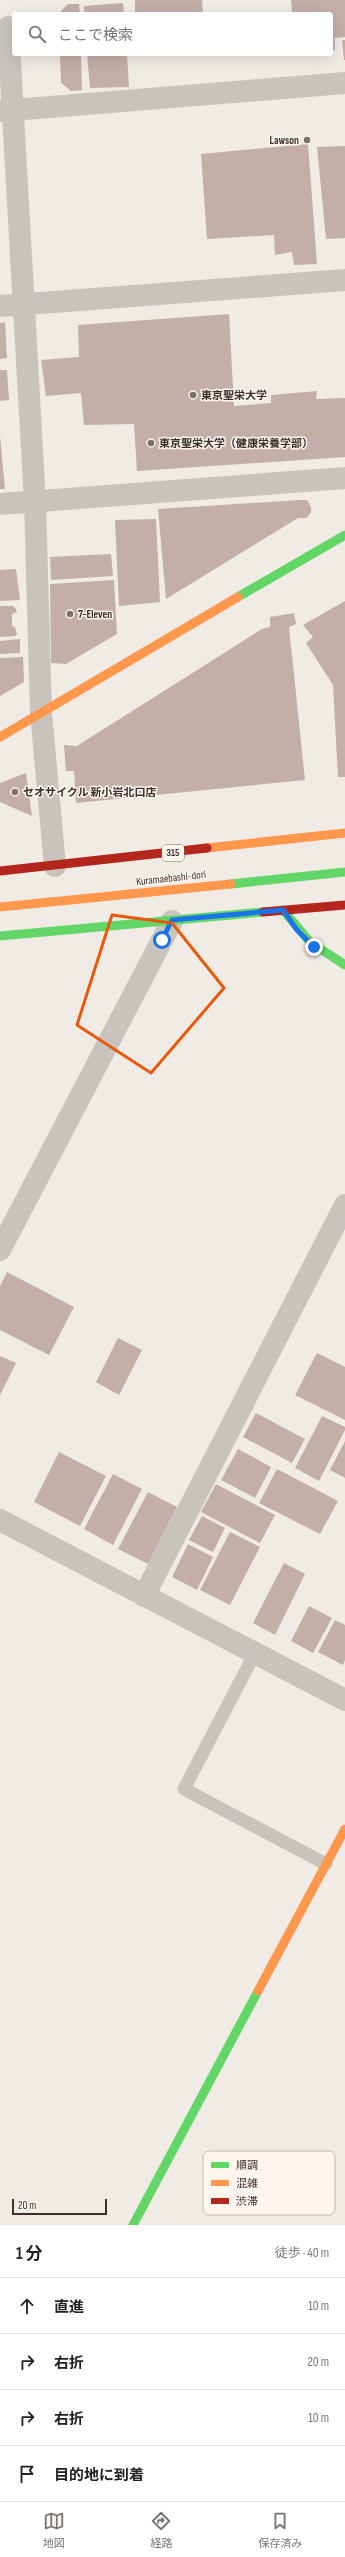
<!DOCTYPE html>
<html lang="ja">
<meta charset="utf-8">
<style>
body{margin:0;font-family:"Sofia Sans Condensed","Noto Sans JP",sans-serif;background:#f6f6f6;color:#202124}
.scale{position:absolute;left:12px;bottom:10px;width:95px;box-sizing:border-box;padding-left:4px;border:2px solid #3b302b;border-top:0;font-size:11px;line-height:14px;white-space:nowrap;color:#3b302b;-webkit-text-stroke:3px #fbf5ee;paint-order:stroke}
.stop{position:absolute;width:12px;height:12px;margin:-9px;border:3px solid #1a73e8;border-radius:50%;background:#fff}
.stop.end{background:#1a73e8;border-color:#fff;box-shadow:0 1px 4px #0008}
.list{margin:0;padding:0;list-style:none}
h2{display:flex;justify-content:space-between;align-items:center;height:52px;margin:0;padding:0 16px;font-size:17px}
h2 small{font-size:13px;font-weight:400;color:#757577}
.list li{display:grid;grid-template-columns:26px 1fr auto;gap:12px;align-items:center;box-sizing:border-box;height:56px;padding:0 16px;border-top:1px solid #e0e0e0}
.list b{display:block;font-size:15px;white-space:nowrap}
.list em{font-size:13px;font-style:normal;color:#757577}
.icon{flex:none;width:22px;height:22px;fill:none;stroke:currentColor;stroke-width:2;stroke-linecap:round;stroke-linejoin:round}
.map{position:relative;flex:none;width:345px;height:2225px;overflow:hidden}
.search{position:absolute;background:#fff;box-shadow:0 4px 16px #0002;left:12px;right:12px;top:12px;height:44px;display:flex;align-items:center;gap:10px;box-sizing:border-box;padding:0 14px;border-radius:4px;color:#757577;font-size:15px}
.sheet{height:276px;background:#fff}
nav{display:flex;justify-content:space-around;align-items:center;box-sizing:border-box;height:56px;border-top:1px solid #e0e0e0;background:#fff;font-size:11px;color:#757577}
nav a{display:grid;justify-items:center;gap:2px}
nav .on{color:#7a716c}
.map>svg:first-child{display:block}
.building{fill:#c3afa7}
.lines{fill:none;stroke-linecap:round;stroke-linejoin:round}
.lane{stroke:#c9c3be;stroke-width:13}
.street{stroke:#c9c3be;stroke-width:22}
.fast{stroke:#63d668;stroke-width:9}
.slow{stroke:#ff974d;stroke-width:9}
.jam{stroke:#b3261e;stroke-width:9}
.route{stroke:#1a73e8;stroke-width:5}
.marked{fill:none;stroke:#e8590c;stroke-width:3;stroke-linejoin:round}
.poi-dot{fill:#7a716c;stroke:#fbf5ee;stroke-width:1.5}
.labels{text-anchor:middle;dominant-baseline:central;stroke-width:3;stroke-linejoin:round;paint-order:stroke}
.shield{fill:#fbf5ee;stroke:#756b66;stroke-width:1}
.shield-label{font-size:10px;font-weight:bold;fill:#3b302b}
.poi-label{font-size:11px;font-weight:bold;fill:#3b302b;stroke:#fbf5ee;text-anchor:start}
.street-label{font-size:11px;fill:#3b302b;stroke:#fbf5ee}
.key{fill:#fbf5ee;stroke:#c1bab4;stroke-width:1}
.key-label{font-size:11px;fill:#3b302b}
</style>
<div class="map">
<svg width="345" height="2225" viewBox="0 0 345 2225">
<rect width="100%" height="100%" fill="#f0ebe5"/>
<path class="building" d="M135 0H202L203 14H135Z
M291 0H345V37L335 38V50H331V14H292Z
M123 3 124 14H84V6Z
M68 4H79L80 14H58Z
M342 40H345V60H344Z
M60 54H81L82 90 71 91 61 83Z
M87 54H127L129 87 90 88Z
M308 144 317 264 294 265 292 252 275 255 274 235 207 239 201 154Z
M345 146V238L326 239 317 147Z
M229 314 234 406 271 403V395L317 391 316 399 345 398V457L137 471 134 424 84 425 81 393 46 396 41 360 79 357 78 325Z
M5 322 7 358 0 359V323Z
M0 370H7L9 400 0 401Z
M0 436 5 489H0Z
M300 500H307L311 507V513L306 518H298L166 599 158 509Z
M156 519 160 602 119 606 115 520Z
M111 554 113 576 51 580 50 557Z
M16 569 20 600 0 601V570Z
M114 580 117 634 66 664 51 663 50 584Z
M345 601V777H338L333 685 306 643 313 637 303 625Z
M0 606H13L16 609 17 612 12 614V626L15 627 17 634 15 636 0 637Z
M294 613 296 624 289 627 305 780 76 803 74 771H66L64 745 77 746 262 629 270 627V617Z
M20 639V653L0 654V641Z
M23 657 24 682 0 696V658Z
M26 773 32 816 0 802V783Z
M7 1272 74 1307 49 1355 0 1330V1286Z
M118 1338 142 1350 119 1395 96 1382Z
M317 1353 345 1367V1420L295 1395Z
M0 1356 16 1363 0 1395Z
M256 1413 305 1439 292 1463 243 1437Z
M322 1416 345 1427V1430L319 1481 295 1468Z
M345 1441V1478L330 1470Z
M238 1449 271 1467 255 1498 221 1480Z
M59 1452 106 1476 80 1526 34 1502Z
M277 1469 338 1501 320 1534 259 1503Z
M113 1474 142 1489 113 1545 84 1529Z
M216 1484 275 1515 260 1543 201 1512Z
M148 1492 177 1507 148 1564 118 1549Z
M202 1516 225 1528 213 1552 189 1540Z
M230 1532 260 1547 230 1605 200 1590Z
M188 1544 213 1557 197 1590 172 1577Z
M284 1563 305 1574 275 1635 253 1623Z
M309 1606 332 1618 313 1653 291 1641Z
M335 1620 345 1625V1660L343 1665 318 1652Z"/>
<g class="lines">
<path class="lane" d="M255 1653 184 1789 326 1864"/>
<path class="street" d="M8 27 35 502 41 713 55 866
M0 111 345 83
M0 306 345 280
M0 504 345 478
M0 1250 172 921
M0 1520 345 1700
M144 1596 345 1205"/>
<path class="fast" d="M238 597 345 535
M231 884 345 872
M283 910 310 942 345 965
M0 936 263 912
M133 2225 258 1991"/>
<path class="slow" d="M0 737 238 597
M207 848 345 833
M0 907 231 884
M258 1991 345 1829"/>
<path class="jam" d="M0 871 207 848
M263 912 345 905"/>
</g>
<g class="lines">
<path class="route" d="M162 940 172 920 283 910 297 930 314 947"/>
</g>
<path class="marked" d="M112 915 172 923 224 988 151 1073 77 1025Z"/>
<g class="poi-dot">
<circle cx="307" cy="140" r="4"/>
<circle cx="193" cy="395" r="4"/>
<circle cx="151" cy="443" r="4"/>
<circle cx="70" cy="614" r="4"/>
<circle cx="15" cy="792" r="4"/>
</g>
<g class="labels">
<rect class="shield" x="162" y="845" width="22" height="16" rx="3"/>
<g class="shield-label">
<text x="173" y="853">315</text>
</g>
<g class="poi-label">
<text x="299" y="140" text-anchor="end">Lawson</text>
<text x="201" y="395">東京聖栄大学</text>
<text x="159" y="443">東京聖栄大学（健康栄養学部）</text>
<text x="78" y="614">7-Eleven</text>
<text x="23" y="792">セオサイクル 新小岩北口店</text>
</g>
<g class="street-label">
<text transform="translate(171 878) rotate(-6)">Kuramaebashi-dori</text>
</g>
</g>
<rect x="203" y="2151" width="132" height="64" rx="6" class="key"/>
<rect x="211" y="2162" width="18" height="6" fill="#63d668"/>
<rect x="211" y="2180" width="18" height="6" fill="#ff974d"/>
<rect x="211" y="2198" width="18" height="6" fill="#b3261e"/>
<g class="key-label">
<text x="236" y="2169">順調</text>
<text x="236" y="2187">混雑</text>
<text x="236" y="2205">渋滞</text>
</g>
</svg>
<div class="scale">20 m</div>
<div class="stop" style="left:162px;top:940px"></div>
<div class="stop end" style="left:314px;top:947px"></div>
<div class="search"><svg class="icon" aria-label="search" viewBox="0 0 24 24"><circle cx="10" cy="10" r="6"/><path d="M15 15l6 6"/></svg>ここで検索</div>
</div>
<section class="sheet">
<h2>1 分<small>徒歩 · 40 m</small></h2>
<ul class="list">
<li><svg class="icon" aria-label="ahead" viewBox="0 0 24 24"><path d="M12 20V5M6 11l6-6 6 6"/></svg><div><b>直進</b></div><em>10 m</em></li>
<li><svg class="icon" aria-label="right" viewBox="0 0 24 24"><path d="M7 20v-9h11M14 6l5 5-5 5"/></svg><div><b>右折</b></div><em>20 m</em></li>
<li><svg class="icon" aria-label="right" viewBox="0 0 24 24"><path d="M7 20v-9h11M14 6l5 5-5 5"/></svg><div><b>右折</b></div><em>10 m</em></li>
<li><svg class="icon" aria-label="arrive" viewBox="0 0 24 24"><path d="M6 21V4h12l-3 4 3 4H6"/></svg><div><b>目的地に到着</b></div></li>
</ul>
</section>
<nav>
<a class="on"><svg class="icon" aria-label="map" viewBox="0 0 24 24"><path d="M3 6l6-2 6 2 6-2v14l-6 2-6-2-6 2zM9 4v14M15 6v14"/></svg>地図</a>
<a><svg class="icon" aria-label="directions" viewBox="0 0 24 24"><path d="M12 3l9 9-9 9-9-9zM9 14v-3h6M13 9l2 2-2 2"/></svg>経路</a>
<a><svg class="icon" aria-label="saved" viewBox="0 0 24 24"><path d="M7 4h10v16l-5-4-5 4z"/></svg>保存済み</a>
</nav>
